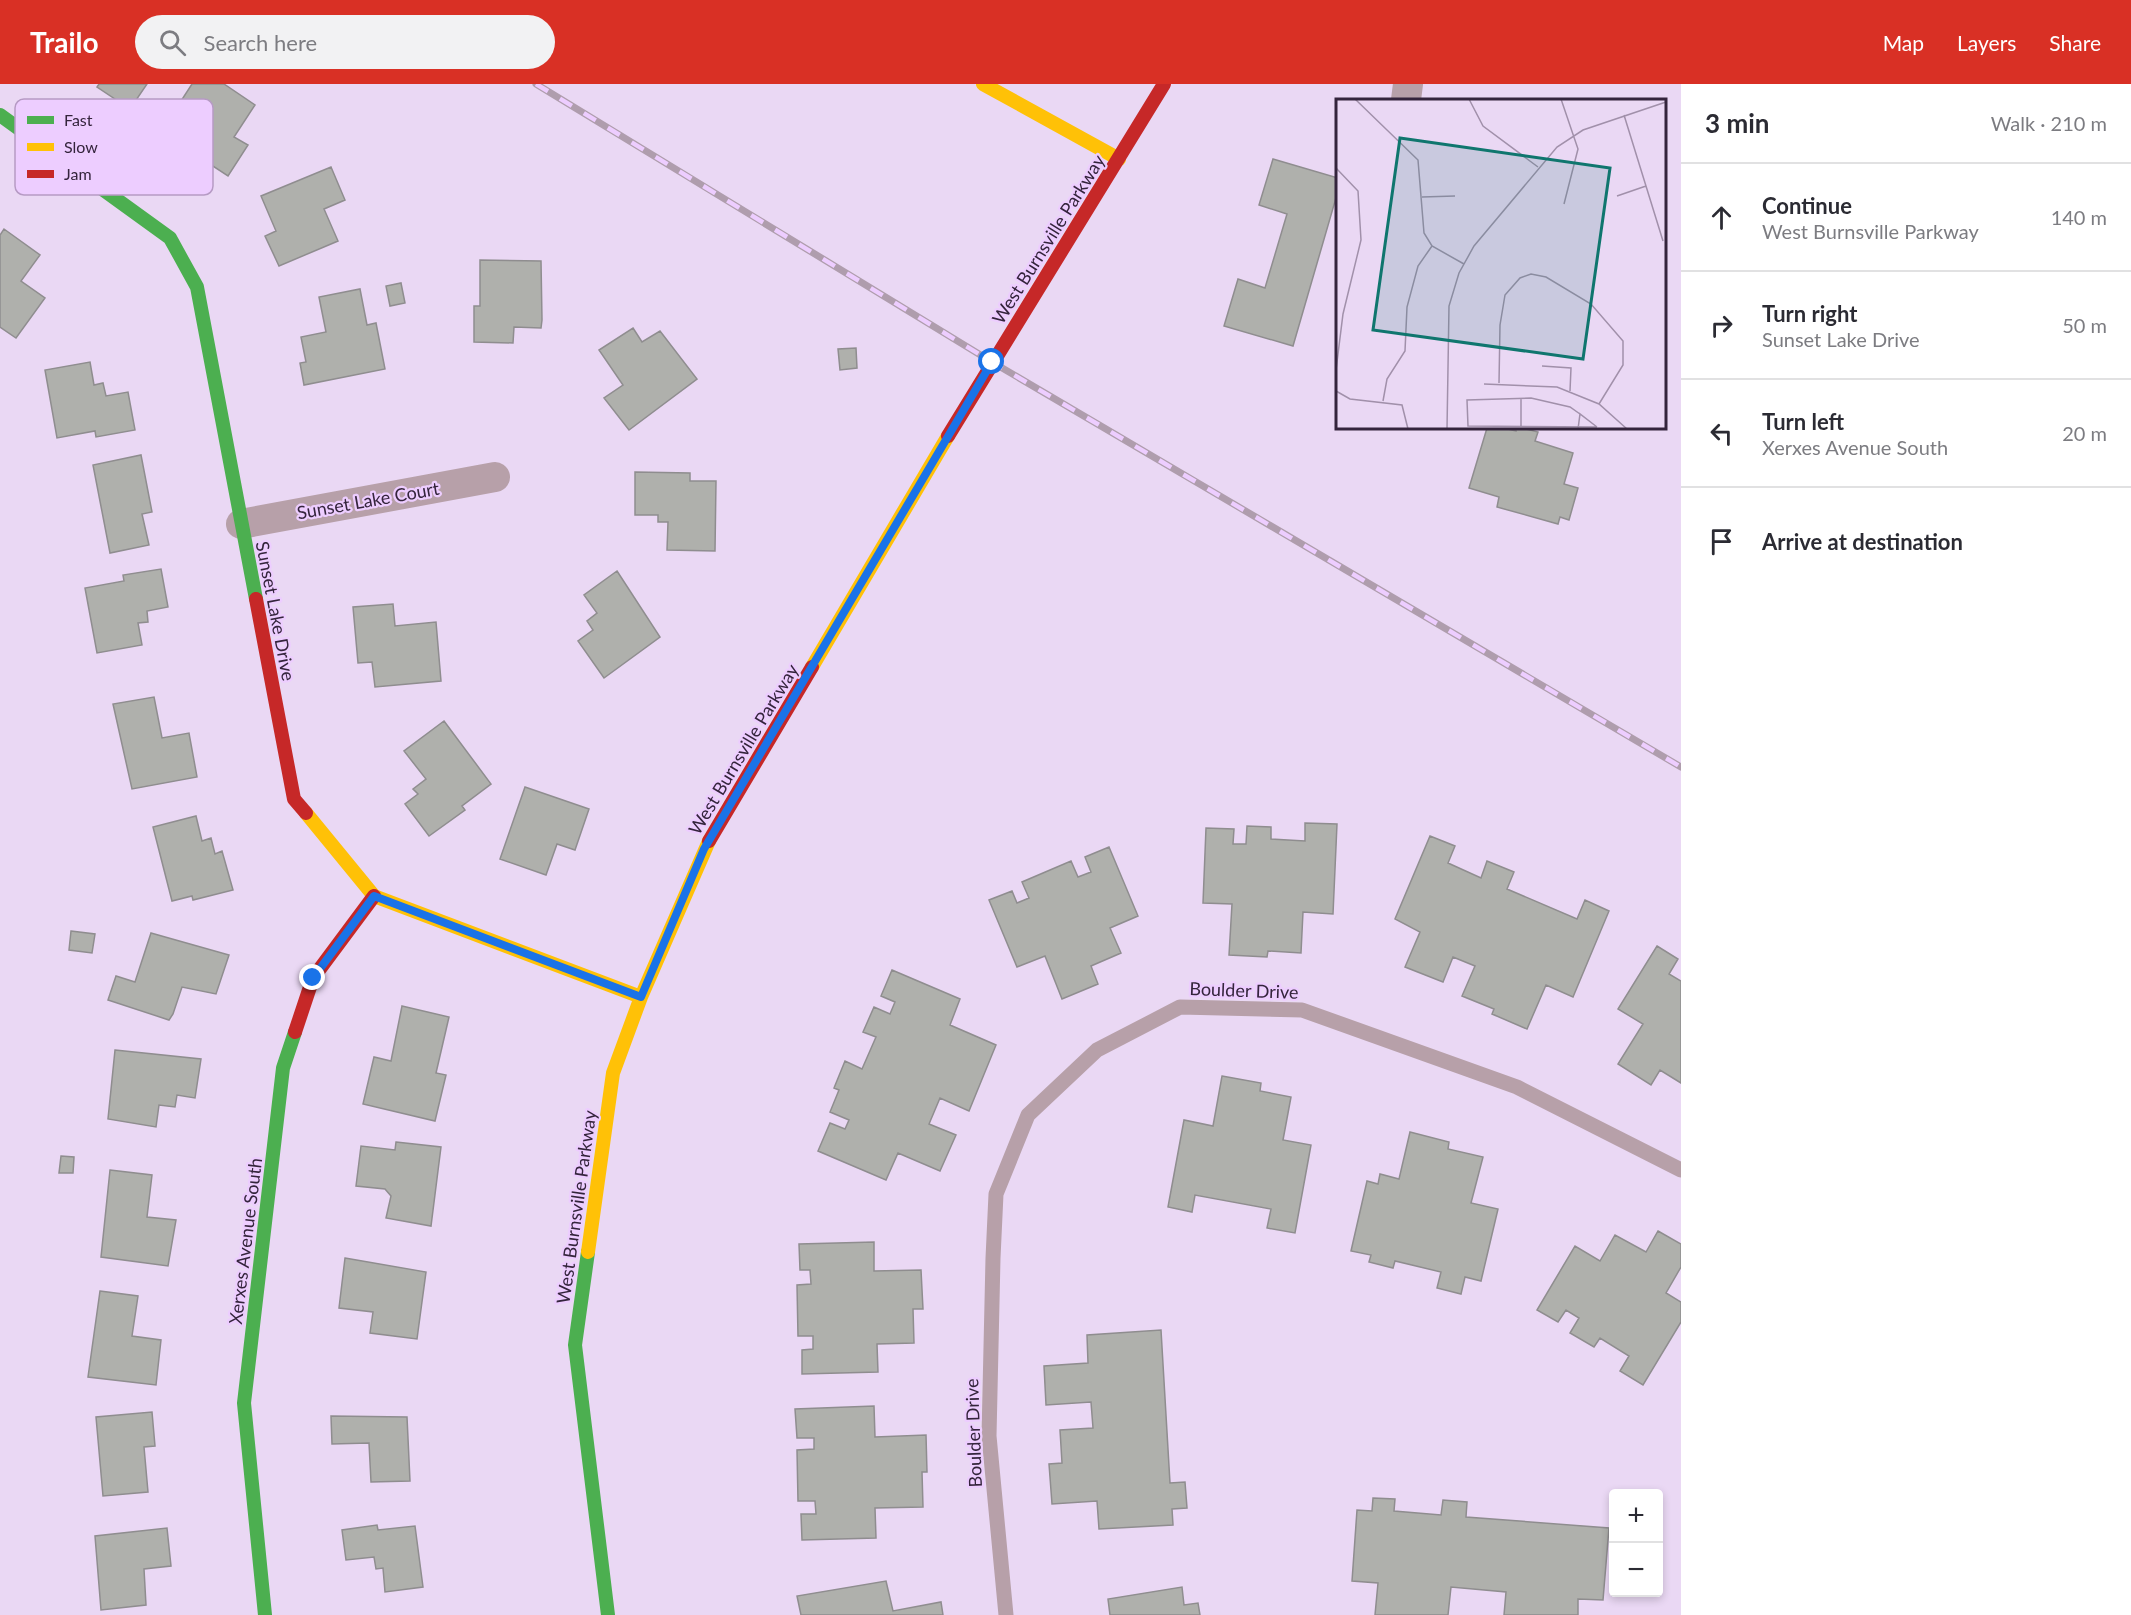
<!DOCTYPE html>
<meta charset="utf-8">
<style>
body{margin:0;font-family:Lato,sans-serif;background:#f2f2f3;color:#2b2b33}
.controls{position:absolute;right:18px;bottom:18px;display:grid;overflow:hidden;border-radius:6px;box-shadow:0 3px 9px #0003}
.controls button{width:54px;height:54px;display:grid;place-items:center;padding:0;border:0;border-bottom:2px solid #e1e1e2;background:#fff;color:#2b2b33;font:30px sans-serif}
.stop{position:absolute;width:18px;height:18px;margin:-14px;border:4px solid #1a73e8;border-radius:50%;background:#fff}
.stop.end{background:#1a73e8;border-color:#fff;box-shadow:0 2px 6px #0008}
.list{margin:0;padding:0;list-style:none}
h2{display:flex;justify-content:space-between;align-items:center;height:78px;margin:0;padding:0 24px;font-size:26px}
h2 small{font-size:20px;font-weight:400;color:#7c7c81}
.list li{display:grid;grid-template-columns:39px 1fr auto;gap:18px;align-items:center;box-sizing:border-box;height:108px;padding:0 24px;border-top:2px solid #e1e1e2}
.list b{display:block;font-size:22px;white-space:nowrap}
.list p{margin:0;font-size:20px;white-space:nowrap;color:#7c7c81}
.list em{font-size:20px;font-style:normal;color:#7c7c81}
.icon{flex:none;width:33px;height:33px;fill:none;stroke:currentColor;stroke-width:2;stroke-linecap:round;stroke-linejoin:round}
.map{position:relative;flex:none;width:1681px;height:1531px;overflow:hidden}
header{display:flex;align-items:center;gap:36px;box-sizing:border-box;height:84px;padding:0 30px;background:#d93025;color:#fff}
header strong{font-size:28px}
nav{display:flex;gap:33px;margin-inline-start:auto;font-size:21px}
.search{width:420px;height:54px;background:#f2f2f3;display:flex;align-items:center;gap:15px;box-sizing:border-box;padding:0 21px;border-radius:33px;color:#7c7c81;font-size:22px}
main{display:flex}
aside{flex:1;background:#fff}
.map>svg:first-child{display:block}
.building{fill:#afb0ac;stroke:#8f8d8f;stroke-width:1.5}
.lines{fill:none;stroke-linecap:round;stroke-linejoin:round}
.lane{stroke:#b7a0a9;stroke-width:15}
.street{stroke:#b7a0a9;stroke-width:30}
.fast{stroke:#4caf50;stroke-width:14}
.slow{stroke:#ffc107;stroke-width:14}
.jam{stroke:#c62828;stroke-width:14}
.rail-casing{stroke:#af9dad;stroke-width:7}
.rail{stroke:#edcdff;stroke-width:4.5;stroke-dasharray:14;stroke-linecap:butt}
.route{stroke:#1a73e8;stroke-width:8}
.labels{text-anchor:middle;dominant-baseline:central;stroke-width:4.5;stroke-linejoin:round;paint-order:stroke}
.street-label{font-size:18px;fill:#34243c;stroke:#edcdff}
.inset-road{fill:none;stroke:#a190aa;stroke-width:1.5}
.view{fill:#0f766e;fill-opacity:0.15;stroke:#0f766e;stroke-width:3}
.inset-edge{fill:none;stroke:#34243c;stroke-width:3}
.key{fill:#edcdff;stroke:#b69ac4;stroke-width:1.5}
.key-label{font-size:16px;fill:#34243c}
</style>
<header>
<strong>Trailo</strong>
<div class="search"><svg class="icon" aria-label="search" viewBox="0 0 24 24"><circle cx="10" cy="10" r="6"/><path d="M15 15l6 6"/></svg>Search here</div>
<nav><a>Map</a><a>Layers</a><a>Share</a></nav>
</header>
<main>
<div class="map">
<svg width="1681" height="1531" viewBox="0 0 1681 1531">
<rect width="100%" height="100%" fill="#ead8f4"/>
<path class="building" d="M99 0H147L130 25 97 3Z
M192 0H224L255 21 234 53 248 61 228 92 196 71 205 58 168 37Z
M1273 75 1338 94V107L1293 262 1224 242 1238 195 1265 204 1287 130 1259 121Z
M331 83 345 116 324 125 338 157 279 182 265 152 276 147 261 112Z
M4 145 40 171 21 197 45 214 16 254 0 243V151Z
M480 176 541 177 542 236 541 244 514 243 513 259 474 258V222H480Z
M401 199 405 219 390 222 386 202Z
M360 205 367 241 376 239 385 285 304 301 300 279 306 278 301 253 326 248 319 213Z
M633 244 642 258 660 247 697 295 629 346 604 314 623 301 599 266Z
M856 264 857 284 840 286 838 265Z
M90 278 94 301 103 299 106 312 128 308 135 346 96 353 95 347 57 354 45 286Z
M1487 344H1504L1516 347V344H1522L1538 348 1535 357 1573 369 1564 400 1578 404 1569 436 1560 433 1558 440 1497 423 1499 413 1469 404Z
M141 371 152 428 142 430 149 461 110 469 93 381Z
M635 388 690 389V397H716L715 467 667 466 668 438H658V431H635Z
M161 485 168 523 147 527 148 538 138 539 142 561 97 569 85 504 124 497 123 491Z
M617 487 660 553 604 594 578 557 593 546 587 537 597 529 584 511Z
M393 520 395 542 436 538 441 597 375 603 372 578 358 579 353 523Z
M154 613 162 654 189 649 197 693 132 705 113 620Z
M444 637 491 700 462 722 465 726 429 752 405 720 418 710 413 705 426 695 404 667Z
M525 703 589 725 575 766 557 760 546 791 500 775Z
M196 732 202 757 211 754 215 770 222 767 233 806 193 816 192 812 172 817 153 743Z
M1305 739 1337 740 1333 830 1303 828 1301 869 1268 867 1267 873 1229 871 1232 820 1203 819 1206 744 1234 745 1233 760H1246L1247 742 1271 743V755L1305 757Z
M1430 752 1455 762 1448 779 1481 794 1487 777 1514 788 1507 805 1577 835 1585 816 1609 827 1573 913 1546 901 1527 945 1492 930 1494 925 1462 912 1475 882 1453 873 1443 898 1405 883 1420 848 1395 835Z
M1109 763 1138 832 1110 844 1121 869 1091 882 1098 900 1062 915 1045 872 1017 883 989 816 1012 807 1017 819 1029 814 1022 798 1071 777 1078 793 1091 788 1085 773Z
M71 847 95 850 92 869 69 866Z
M151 849 229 871 216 910 182 903 173 930 169 936 108 916 116 892 135 898Z
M1657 862 1678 875 1669 890 1681 897V999L1660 986 1651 1001 1618 980 1643 940 1618 925Z
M892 886 960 915 950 941 996 961 969 1027 940 1014 929 1040 956 1051 940 1087 898 1069 886 1096 818 1067 830 1039 845 1045 849 1036 830 1028 839 1006 834 1004 845 977 862 985 876 953 863 948 874 923 890 930 895 918 881 912Z
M402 922 449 933 436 989 446 991 435 1037 363 1020 374 973 391 977Z
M115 966 201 975 195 1014 177 1011 175 1023 159 1021 156 1043 108 1035Z
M1222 992 1261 999 1260 1007 1291 1013 1283 1056 1311 1061 1295 1149 1267 1144 1271 1125 1195 1111 1192 1128 1168 1123 1184 1036 1213 1042Z
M1410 1048 1449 1058 1448 1065 1483 1073 1471 1119 1498 1125 1481 1197 1465 1193 1461 1210 1437 1204 1441 1188 1395 1177 1393 1184 1369 1178 1371 1171 1351 1167 1367 1097 1378 1100 1380 1090 1399 1095Z
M396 1058 441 1063 431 1142 386 1134 391 1112 385 1105 356 1102 361 1062 395 1066Z
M61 1072 74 1073 73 1089H59Z
M110 1086 152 1091 147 1133 176 1136 168 1182 101 1173Z
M1658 1147 1681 1160V1183L1666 1209 1681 1218V1238L1643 1301 1620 1287 1629 1272 1600 1254 1594 1263 1570 1249 1579 1234 1566 1226 1558 1238 1537 1226 1575 1162 1600 1177 1615 1151 1646 1168Z
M874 1158V1187L921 1186 923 1225H913L914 1259 877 1260 878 1288 802 1290V1266L813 1265V1252H798L797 1201 811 1200 810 1186H800L799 1160Z
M345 1174 426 1188 417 1255 370 1249 373 1228 339 1224Z
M100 1207 138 1212 132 1252 161 1256 156 1301 88 1293Z
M1161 1246 1170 1399 1185 1398 1187 1424 1172 1425 1173 1441 1099 1445 1097 1417 1052 1420 1049 1380 1062 1379 1060 1346 1093 1344 1091 1318 1046 1321 1044 1282 1088 1279 1087 1251Z
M874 1322 875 1353 926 1351 927 1388H922L923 1423 875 1424 876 1454 802 1456 801 1430H816L815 1417H798L797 1366 814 1365V1354H797L795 1325Z
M152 1328 155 1362 144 1363 148 1408 103 1412 96 1333Z
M331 1332 407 1333 410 1397 371 1398 369 1359 332 1360Z
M1373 1414 1395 1415 1394 1427 1441 1431 1443 1416 1467 1418 1466 1433 1609 1444 1603 1516 1578 1515V1531H1504L1506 1508 1451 1503 1448 1531H1375L1378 1499 1352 1497 1357 1426 1372 1427Z
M377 1441 378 1446 415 1442 423 1503 385 1508 383 1484 376 1485 374 1473 346 1476 342 1446Z
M167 1444 171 1482 144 1485 146 1521 101 1526 95 1452Z
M886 1497 893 1527 941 1518 943 1531H801L797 1512Z
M1182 1503 1184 1521 1198 1519 1200 1531H1110L1108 1515Z"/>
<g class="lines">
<path class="lane" d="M1006 1531 989 1352 993 1174 996 1110 1028 1031 1097 966 1180 923 1302 926 1517 1003 1681 1086"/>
<path class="street" d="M1406 16 1408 0
M241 440 495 393"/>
<path class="fast" d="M0 31 170 154 197 203 256 515
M588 1168 575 1261 608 1531
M265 1531 244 1319 283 984 295 948"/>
<path class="slow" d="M983 0 1119 75
M812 583 948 352
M306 729 374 812 641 913
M588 1168 613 989 641 913 709 757"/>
<path class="jam" d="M948 352 1164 0
M256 515 294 715 306 729
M709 757 812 583
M295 948 313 894 374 812"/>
<defs>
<path id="rail" d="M536 0 992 278 1681 683"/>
</defs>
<use href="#rail" class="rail-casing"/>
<use href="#rail" class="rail"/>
</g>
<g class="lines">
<path class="route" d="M313 894 374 812 641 913 704 765 992 278"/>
</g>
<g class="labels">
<g class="street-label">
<text transform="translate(1048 155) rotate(-58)">West Burnsville Parkway</text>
<text transform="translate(368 416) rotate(-10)">Sunset Lake Court</text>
<text transform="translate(276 527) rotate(79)">Sunset Lake Drive</text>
<text transform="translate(743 665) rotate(-59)">West Burnsville Parkway</text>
<text transform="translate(1244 906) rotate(2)">Boulder Drive</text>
<text transform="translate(576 1123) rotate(-82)">West Burnsville Parkway</text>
<text transform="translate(245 1157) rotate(-83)">Xerxes Avenue South</text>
<text transform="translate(973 1349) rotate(-92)">Boulder Drive</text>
</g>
</g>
<g transform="translate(1336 15)">
<rect width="330" height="330" fill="#ead8f4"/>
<path class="inset-road" d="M19 0 82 61 88 134 96 147 128 165M133 0 147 27 202 68M225 0 242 50 228 105M288 16 327 142M0 69 22 92 25 141 7 215 0 271M281 97 310 87M86 98 119 97M206 267 235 269 234 292M163 284 164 226 169 196 184 179 195 175 210 178 255 205 287 242V266L263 305M148 285 221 288 263 305 291 330M0 292 14 300 66 306 72 330M185 299V327M47 302 51 280 69 252 71 208 82 167 96 147M244 315 234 308 195 299 131 301 132 327 261 328M111 330 113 207 123 174 138 147 221 48 247 31 330 3M242 330 244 315 261 328"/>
<path class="view" d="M64 39 274 69 247 260 37 231Z"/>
<rect width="330" height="330" class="inset-edge"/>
</g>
<rect x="15" y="15" width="198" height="96" rx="9" class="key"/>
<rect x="27" y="32" width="27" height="8" fill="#4caf50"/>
<rect x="27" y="59" width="27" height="8" fill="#ffc107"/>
<rect x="27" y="86" width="27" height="8" fill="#c62828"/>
<g class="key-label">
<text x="64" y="42">Fast</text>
<text x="64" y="69">Slow</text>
<text x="64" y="96">Jam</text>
</g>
</svg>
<div class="controls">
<button>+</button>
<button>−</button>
</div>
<div class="stop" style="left:992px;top:278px"></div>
<div class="stop end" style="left:313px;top:894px"></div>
</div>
<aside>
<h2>3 min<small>Walk · 210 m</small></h2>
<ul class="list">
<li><svg class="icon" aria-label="ahead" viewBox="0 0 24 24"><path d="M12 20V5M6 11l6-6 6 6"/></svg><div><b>Continue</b><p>West Burnsville Parkway</p></div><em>140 m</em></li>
<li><svg class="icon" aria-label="right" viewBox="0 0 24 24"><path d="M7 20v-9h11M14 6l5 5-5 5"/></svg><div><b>Turn right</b><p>Sunset Lake Drive</p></div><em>50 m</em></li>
<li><svg class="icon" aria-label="left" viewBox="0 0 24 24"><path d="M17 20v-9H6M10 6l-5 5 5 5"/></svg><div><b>Turn left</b><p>Xerxes Avenue South</p></div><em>20 m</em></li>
<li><svg class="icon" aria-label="arrive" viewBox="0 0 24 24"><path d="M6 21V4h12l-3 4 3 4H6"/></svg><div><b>Arrive at destination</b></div></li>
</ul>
</aside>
</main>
